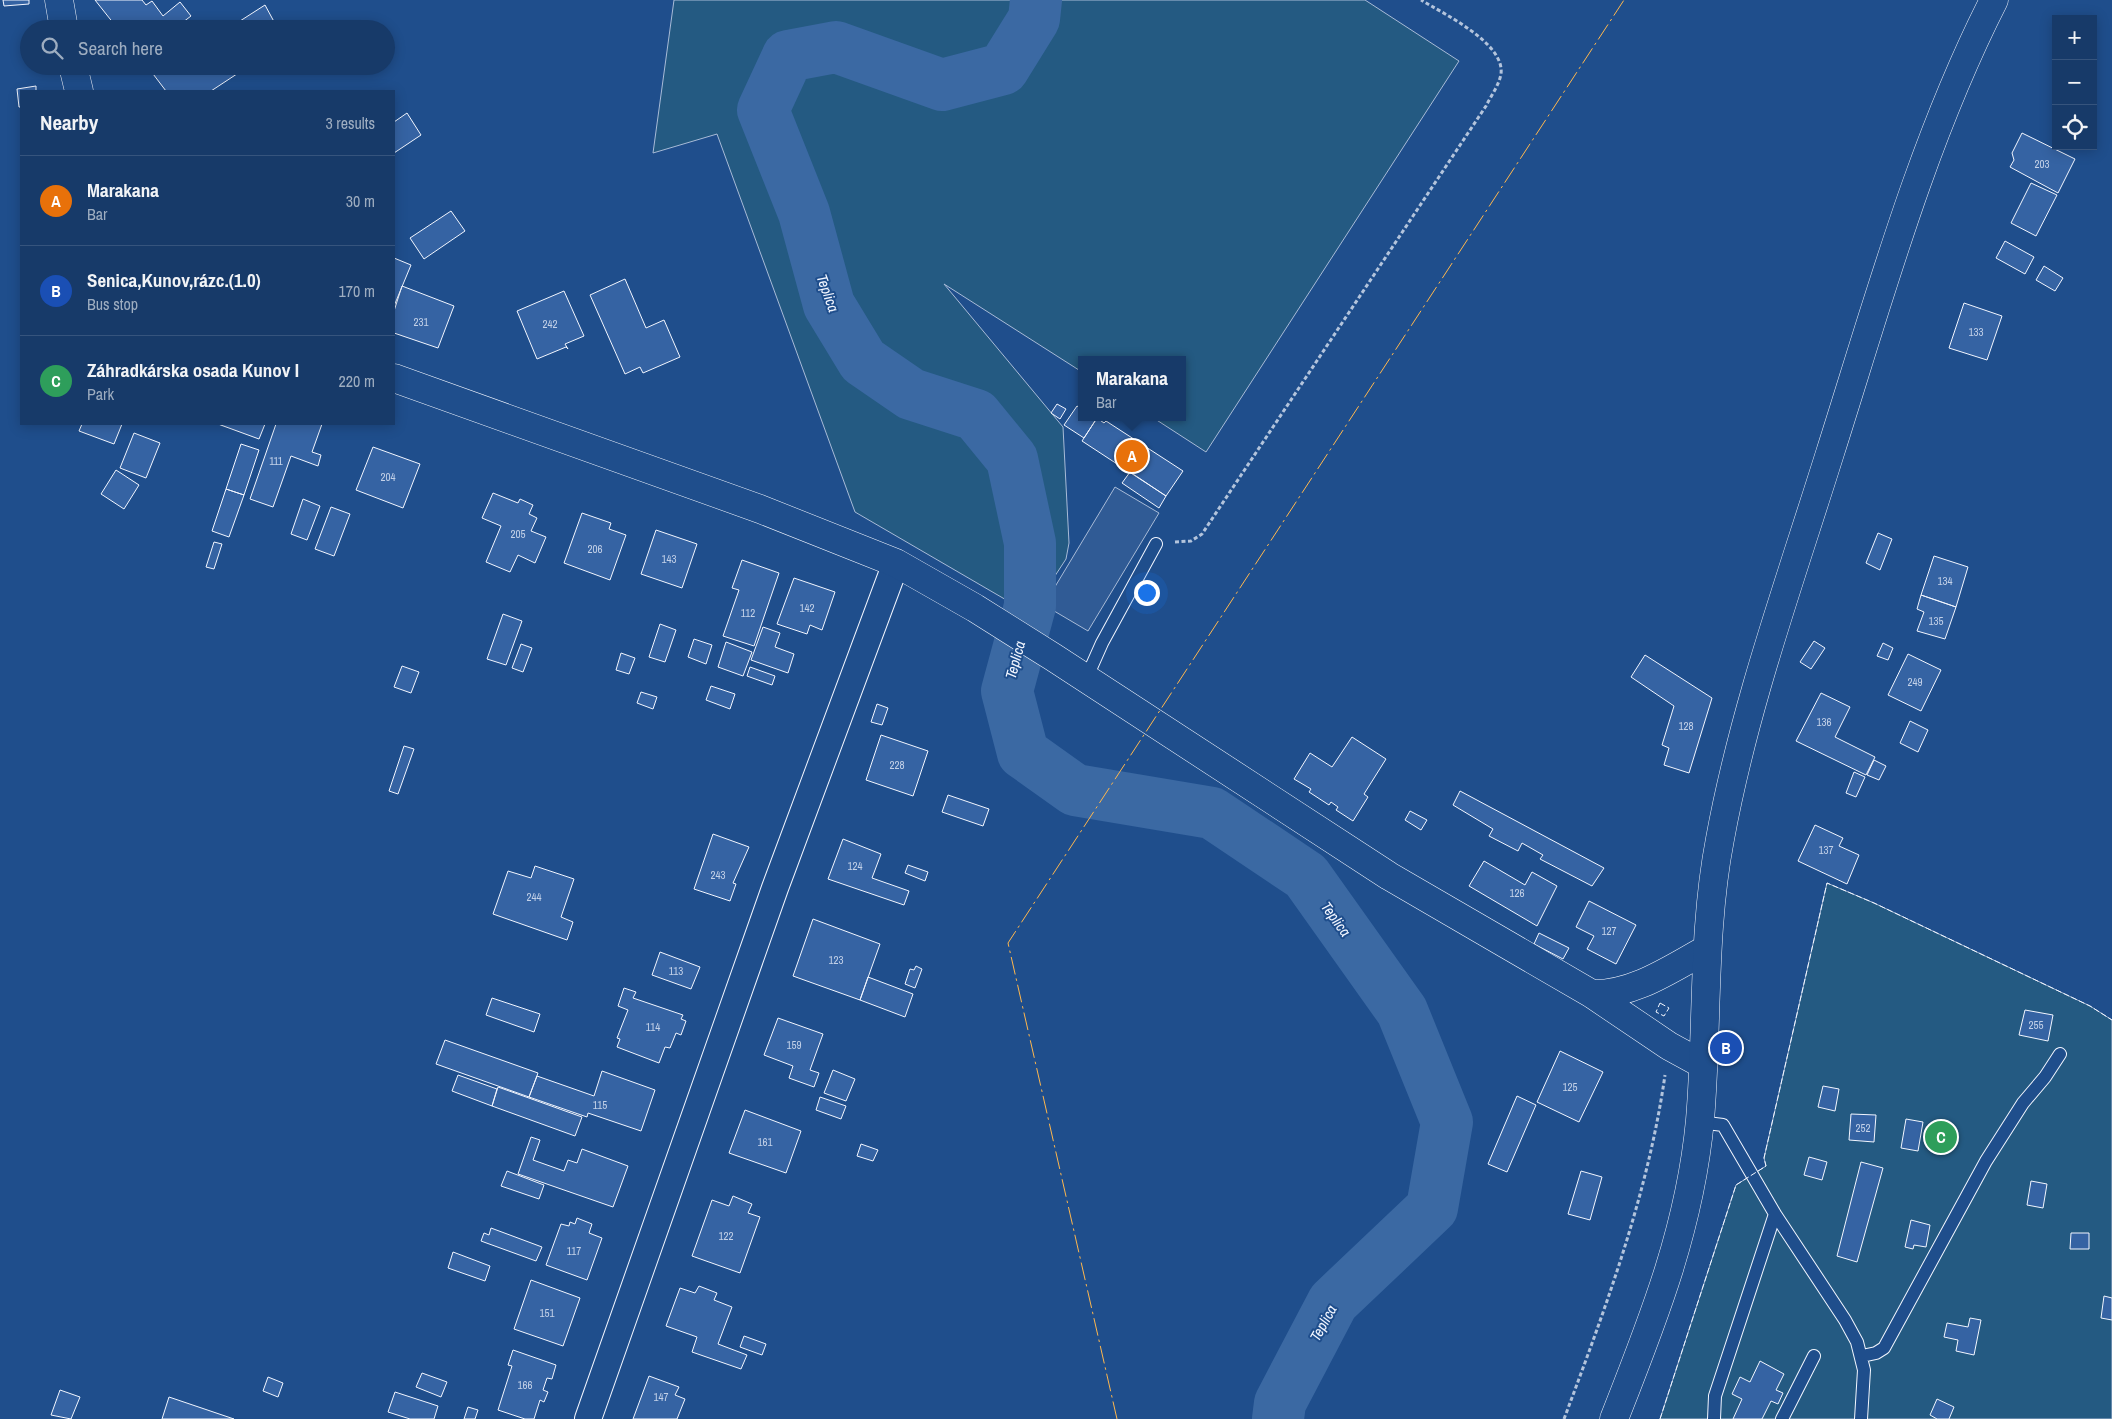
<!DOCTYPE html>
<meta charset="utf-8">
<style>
body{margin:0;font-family:"Archivo Narrow",sans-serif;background:#20416f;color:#f1f3f6}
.controls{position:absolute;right:15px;top:15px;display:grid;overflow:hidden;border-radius:0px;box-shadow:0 2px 12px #0003}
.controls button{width:45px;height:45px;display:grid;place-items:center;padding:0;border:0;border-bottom:1px solid #36547d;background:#173a69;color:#f1f3f6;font:25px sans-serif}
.you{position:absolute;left:1146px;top:592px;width:18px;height:18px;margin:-12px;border:4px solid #fff;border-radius:50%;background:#1a73e8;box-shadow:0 0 0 8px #1a73e833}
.badge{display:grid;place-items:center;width:32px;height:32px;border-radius:50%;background:#95b2f1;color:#fff;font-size:16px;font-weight:700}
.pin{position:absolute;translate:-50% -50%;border:2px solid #fff;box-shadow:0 1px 5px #0006}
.popup{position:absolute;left:1078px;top:356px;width:108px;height:65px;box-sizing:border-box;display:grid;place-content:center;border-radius:0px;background:#173a69;filter:drop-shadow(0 1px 4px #0005);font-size:16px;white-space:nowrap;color:#9eadc0}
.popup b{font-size:19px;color:#f1f3f6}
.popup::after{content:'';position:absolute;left:50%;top:100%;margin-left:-10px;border:10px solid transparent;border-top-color:#173a69}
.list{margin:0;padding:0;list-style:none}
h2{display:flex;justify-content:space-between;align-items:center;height:65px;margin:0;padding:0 20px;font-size:21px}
h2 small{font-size:16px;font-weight:400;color:#9eadc0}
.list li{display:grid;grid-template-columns:32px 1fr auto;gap:15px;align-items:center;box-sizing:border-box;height:90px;padding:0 20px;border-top:1px solid #36547d}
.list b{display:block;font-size:19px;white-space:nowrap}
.list p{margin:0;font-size:16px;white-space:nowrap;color:#9eadc0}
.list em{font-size:16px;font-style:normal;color:#9eadc0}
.icon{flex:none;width:28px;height:28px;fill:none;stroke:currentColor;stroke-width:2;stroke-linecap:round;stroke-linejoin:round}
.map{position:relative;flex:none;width:2112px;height:1419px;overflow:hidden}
.search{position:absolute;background:#173a69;box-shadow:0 2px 12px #0003;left:20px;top:20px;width:375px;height:55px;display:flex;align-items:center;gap:12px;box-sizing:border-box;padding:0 18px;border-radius:28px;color:#9eadc0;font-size:19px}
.panel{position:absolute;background:#173a69;box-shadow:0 2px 12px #0003;left:20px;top:90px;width:375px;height:335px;border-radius:0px}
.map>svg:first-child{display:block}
.green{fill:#245a82;stroke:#a8bbd7}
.parking{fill:#305b95;stroke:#a8bbd7}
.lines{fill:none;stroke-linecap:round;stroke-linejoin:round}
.river{stroke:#3b69a3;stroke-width:52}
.building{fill:#3563a3;stroke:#f2f6ff}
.service-casing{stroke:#f2f6ff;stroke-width:14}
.minor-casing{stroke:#f2f6ff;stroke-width:28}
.tertiary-casing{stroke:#f2f6ff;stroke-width:29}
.secondary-casing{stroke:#f2f6ff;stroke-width:29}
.path{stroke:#b3c4dc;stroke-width:3;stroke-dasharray:4 2.5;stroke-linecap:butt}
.service{stroke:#1f4e8c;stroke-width:12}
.minor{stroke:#1f4e8c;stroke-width:26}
.tertiary{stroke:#1f4e8c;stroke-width:28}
.secondary{stroke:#1f4e8c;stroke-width:28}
.fence{stroke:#f2f6ff;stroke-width:1;stroke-dasharray:6 2.5;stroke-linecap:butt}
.power{stroke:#ffb74d;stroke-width:1;stroke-dasharray:18 4 2.5 4;stroke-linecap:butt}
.labels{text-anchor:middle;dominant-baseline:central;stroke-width:4;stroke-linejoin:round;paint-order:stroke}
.number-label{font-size:11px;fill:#c3d1e8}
.water-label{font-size:15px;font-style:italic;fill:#f2f6ff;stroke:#1f4e8c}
</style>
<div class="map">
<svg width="2112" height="1419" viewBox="0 0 2112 1419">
<rect width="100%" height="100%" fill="#1f4e8c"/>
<path class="green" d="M674 0H1365L1459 61 1206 452 1152 417H1182V360H1082V372L944 284 1063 427 1069 543 1066 559 1036 605 1020 608 855 512 717 134 653 153Z
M1827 883 1874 903 2090 1006 2112 1020V1419H1660L1736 1185 1766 1166 1764 1158Z"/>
<path class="parking" d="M1115 487 1159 513 1088 631 1044 605Z"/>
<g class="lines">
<path class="river" d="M1036 0 1034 19 1003 69 942 85 836 47 788 56 763 110 804 213 829 305 863 361 911 394 976 415 1012 459 1030 543V606L1007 691 1023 753 1075 790 1212 813 1306 876 1402 1011 1447 1122 1432 1208 1333 1302 1280 1403 1278 1419"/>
</g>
<path class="building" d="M3 0H29V4L4 6Z
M95 0H142L146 5 152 1 163 16 180 2 191 16 174 29H118Z
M265 5 278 29H243L240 21Z
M147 66 198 68 249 66 211 91H166Z
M36 86V91H21V107H19L17 89Z
M407 113 421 135 394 153V122Z
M2022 133 2075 159 2058 193 2010 167 2014 160 2012 153Z
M2031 183 2057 195 2036 236 2011 223Z
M451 211 465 231 424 259 410 238Z
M2005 241 2034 257 2025 274 1996 258Z
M394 258 411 265 394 306Z
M2044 266 2063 278 2055 291 2036 280Z
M625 279 646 328 664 320 680 357 643 373 640 367 625 374 590 295Z
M402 286 454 306 438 348 394 333V311Z
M564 291 584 336 565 344 568 349 566 347 537 359 517 311Z
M1964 303 2002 316 1987 360 1949 348Z
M1057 404 1066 409 1060 419 1051 413Z
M1077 406 1082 409V417L1097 418 1084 438 1064 425Z
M1097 418 1104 423 1106 421 1183 471 1166 496 1082 441Z
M82 424H122L114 444 79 431Z
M218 424H265L259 439Z
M276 424H322L312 452 321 455 318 466 291 456 273 507 250 499Z
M134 433 160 443 146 478 120 468Z
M241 444 259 450 244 495 226 489Z
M373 447 420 464 403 508 356 490Z
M116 470 139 485 124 509 101 494Z
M1130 472 1166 496 1159 508 1122 483Z
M226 489 244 495 229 537 212 531Z
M493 493 518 503 520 499 533 505 529 514 537 518 531 531 546 537 535 563 518 555 510 572 486 562 501 526 482 518Z
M303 499 320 506 307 540 291 534Z
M331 507 350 514 334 556 315 549Z
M582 513 611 523 609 529 626 535 610 580 564 563Z
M656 530 697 544 682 588 641 574Z
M1878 533 1892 539 1880 570 1866 563Z
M214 542 222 544 214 569 206 567Z
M1934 556 1968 567 1956 607 1921 595Z
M742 560 779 573 754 646 723 636 739 590 732 588Z
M794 578 835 592 822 630 810 625 807 634 777 624Z
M1921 595 1956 607 1945 639 1917 631 1924 612 1917 609Z
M503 614 522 621 506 665 487 659Z
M660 624 676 630 665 662 649 657Z
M763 627 780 633 775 647 794 654 788 673 751 660Z
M694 639 712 645 706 664 688 657Z
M1814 641 1825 648 1811 669 1800 662Z
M726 642 752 652 743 676 718 667Z
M1883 643 1893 648 1888 660 1877 656Z
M521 644 532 648 523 672 512 668Z
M621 653 635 658 629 674 616 670Z
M1908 654 1941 670 1921 711 1888 695Z
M1645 655 1712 698 1689 773 1664 765 1669 748 1662 745 1674 706 1631 677Z
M402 666 419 672 411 693 394 687Z
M750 667 775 676 772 685 747 676Z
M711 686 735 694 730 709 706 700Z
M641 692 657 697 653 709 637 703Z
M1821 693 1850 707 1835 737 1875 757 1866 775 1796 741Z
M877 704 888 708 882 725 871 722Z
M1910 721 1928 730 1918 752 1900 743Z
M881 735 928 751 913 796 866 780Z
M1352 737 1386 759 1364 794 1368 797 1353 821 1336 810 1338 807 1331 802 1329 805 1309 792 1311 789 1294 779 1310 753 1332 767Z
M404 746 414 749 398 794 389 791Z
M1874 760 1886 766 1879 780 1867 775Z
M1854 772 1865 777 1856 797 1846 793Z
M1460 791 1604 868 1592 886 1540 859 1543 855 1522 843 1518 851 1489 836 1493 829 1453 805Z
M948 795 989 809 983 826 942 812Z
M1410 811 1427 820 1421 830 1405 820Z
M1815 825 1843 838 1839 846 1859 855 1847 884 1798 861Z
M713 834 749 847 733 883 736 884 730 901 694 889Z
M843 839 881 854 872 878 909 891 904 905 828 879Z
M1484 861 1525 885 1532 872 1557 886 1537 926 1469 886Z
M908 865 928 872 925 881 905 873Z
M535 866 574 879 561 917 573 922 567 940 493 914 508 871 531 878Z
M1589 901 1636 925 1616 964 1587 949 1594 936 1576 927Z
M813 919 880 944 860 1000 793 976Z
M1539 933 1569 948 1563 959 1534 944Z
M660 952 700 967 691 989 652 975Z
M916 966 922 969 915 988 905 984 910 969 914 970Z
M868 977 913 994 905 1017 860 1000Z
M624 988 636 992 633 998 683 1015 681 1019 686 1021 681 1035 676 1033 670 1048 665 1047 659 1063 617 1047 620 1039 617 1038 628 1010 618 1006Z
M492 998 540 1014 534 1032 486 1015Z
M2025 1010 2053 1015 2048 1041 2019 1035Z
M778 1018 823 1034 810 1070 819 1073 814 1087 789 1078 793 1066 764 1055Z
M445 1040 538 1073 529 1097 436 1064Z
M1560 1051 1603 1072 1579 1122 1537 1102Z
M833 1070 855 1079 846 1101 824 1093Z
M602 1071 655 1090 641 1131 588 1113 587 1117 529 1097 537 1076 594 1096Z
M458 1075 497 1089 492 1106 452 1091Z
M1823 1086 1839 1089 1835 1111 1818 1107Z
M498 1087 582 1117 575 1136 492 1106Z
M1517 1096 1536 1105 1507 1172 1488 1164Z
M820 1097 846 1106 841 1119 816 1110Z
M745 1110 801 1131 786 1173 729 1153Z
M1851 1114 1876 1115 1874 1142 1849 1140Z
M1906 1119 1923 1122 1918 1151 1901 1148Z
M531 1137 540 1140 533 1160 564 1171 568 1160 577 1163 582 1149 628 1166 613 1207 518 1174Z
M861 1144 878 1150 873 1161 857 1156Z
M1809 1157 1827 1162 1822 1180 1804 1175Z
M1861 1162 1883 1168 1857 1262 1837 1256Z
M507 1171 544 1185 539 1199 501 1186Z
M1581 1171 1602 1177 1590 1220 1568 1214Z
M2031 1181 2047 1184 2043 1208 2027 1205Z
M733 1196 752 1204 748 1213 760 1217 740 1273 692 1256 712 1200 729 1206Z
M577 1218 592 1224 589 1233 602 1238 587 1280 546 1265 561 1224 569 1226 570 1222 575 1224Z
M1911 1220 1930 1225 1926 1247 1914 1245 1913 1249 1905 1247Z
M491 1228 542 1247 536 1261 481 1241 484 1233 489 1235Z
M2071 1233H2089V1249H2070Z
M453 1252 490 1266 485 1281 448 1268Z
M531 1280 580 1298 563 1346 514 1329Z
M699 1286 717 1293 714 1300 732 1307 718 1344 747 1355 741 1369 692 1352 697 1337 666 1326 680 1288 695 1293Z
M2104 1296 2112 1298V1320L2101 1318Z
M1970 1318 1981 1320 1974 1355 1956 1351 1958 1340 1944 1337 1947 1323 1968 1327Z
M744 1336 766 1344 762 1355 740 1347Z
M513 1350 556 1365 552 1379 547 1378 543 1390 548 1392 544 1402 540 1400 534 1419H525L498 1410 512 1366 508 1365Z
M1760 1361 1784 1374 1776 1390 1783 1393 1778 1404 1771 1401 1762 1419H1733L1742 1399 1732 1394 1740 1377 1750 1382Z
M422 1373 447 1382 441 1397 416 1387Z
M649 1376 679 1387 675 1395 685 1399 677 1419H633Z
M268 1377 283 1383 278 1397 263 1391Z
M60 1390 80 1397 71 1419 51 1415Z
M395 1392 438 1406 434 1419H410L388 1412Z
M169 1397 234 1419H162Z
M1937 1399 1954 1407 1949 1419H1937L1930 1415Z
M468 1407 478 1410 475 1419H464Z"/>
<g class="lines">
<defs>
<path id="service" d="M1086 679 1102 643 1156 544
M1699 1122 1723 1125 1775 1214 1845 1320 1857 1342 1864 1370 1861 1419
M1862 1356 1876 1353 1884 1348 1986 1161 2023 1103 2045 1077 2060 1054
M1714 1419 1715 1396 1775 1214
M1782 1419 1814 1356"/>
<path id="minor" d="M588 1419 775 888 896 563"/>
<path id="tertiary" d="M59 0 64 29
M73 66 79 91
M394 378 760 509 896 563 975 608 1053 657 1389 876 1592 994 1669 1046 1702 1064
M1592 994C1634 995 1672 968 1707 949"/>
<path id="secondary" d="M1614 1419C1653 1320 1690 1228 1700 1120 1708 1027 1702 932 1720 839 1744 708 1790 581 1830 453 1878 302 1922 141 1994 0"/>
</defs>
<use href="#service" class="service-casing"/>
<use href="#minor" class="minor-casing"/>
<use href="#tertiary" class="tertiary-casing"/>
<use href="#secondary" class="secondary-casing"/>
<path class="path" d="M1175 542 1191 541 1202 534 1486 106C1491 96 1499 85 1501 74 1505 43 1444 14 1421 0
M1564 1419C1606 1307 1648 1194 1665 1075"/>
<use href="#service" class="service"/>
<use href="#minor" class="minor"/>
<use href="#tertiary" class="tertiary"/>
<use href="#secondary" class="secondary"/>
<path class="fence" d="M1660 1003 1669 1008 1664 1016 1656 1012Z
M1660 1419 1736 1185 1766 1166 1764 1158 1827 883 1874 903 2090 1006 2112 1020"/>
<path class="power" d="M1117 1419 1008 943 1624 0"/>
</g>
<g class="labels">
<g class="number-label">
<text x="2042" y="164">203</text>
<text x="421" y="322">231</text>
<text x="550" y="324">242</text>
<text x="1976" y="332">133</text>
<text x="276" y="461">111</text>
<text x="388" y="477">204</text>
<text x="518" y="534">205</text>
<text x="595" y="549">206</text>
<text x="669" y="559">143</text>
<text x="1945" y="581">134</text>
<text x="807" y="608">142</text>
<text x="748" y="613">112</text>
<text x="1936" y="621">135</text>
<text x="1915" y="682">249</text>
<text x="1824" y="722">136</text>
<text x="1686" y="726">128</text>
<text x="897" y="765">228</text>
<text x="1826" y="850">137</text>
<text x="855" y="866">124</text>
<text x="718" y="875">243</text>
<text x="1517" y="893">126</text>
<text x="534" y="897">244</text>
<text x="1609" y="931">127</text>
<text x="836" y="960">123</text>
<text x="676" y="971">113</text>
<text x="2036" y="1025">255</text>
<text x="653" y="1027">114</text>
<text x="794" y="1045">159</text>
<text x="1570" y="1087">125</text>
<text x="600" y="1105">115</text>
<text x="1863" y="1128">252</text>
<text x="765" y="1142">161</text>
<text x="726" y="1236">122</text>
<text x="574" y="1251">117</text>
<text x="547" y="1313">151</text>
<text x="525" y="1385">166</text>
<text x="661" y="1397">147</text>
</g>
<g class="water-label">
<text transform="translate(828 293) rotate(70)">Teplica</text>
<text transform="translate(1015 660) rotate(-75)">Teplica</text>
<text transform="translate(1336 919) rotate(54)">Teplica</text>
<text transform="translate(1323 1323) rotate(-61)">Teplica</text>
</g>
</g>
</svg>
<div class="controls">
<button>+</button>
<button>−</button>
<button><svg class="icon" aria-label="locate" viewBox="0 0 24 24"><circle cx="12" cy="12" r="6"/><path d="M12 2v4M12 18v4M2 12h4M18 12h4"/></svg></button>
</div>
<div class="you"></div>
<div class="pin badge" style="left:1132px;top:456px;background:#e8710a">A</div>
<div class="popup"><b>Marakana</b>Bar</div>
<div class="pin badge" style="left:1726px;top:1048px;background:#1a4fb4">B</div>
<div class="pin badge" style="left:1941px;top:1137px;background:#2e9e5b">C</div>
<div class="search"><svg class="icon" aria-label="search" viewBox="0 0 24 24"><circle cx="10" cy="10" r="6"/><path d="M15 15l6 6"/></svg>Search here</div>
<section class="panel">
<h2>Nearby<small>3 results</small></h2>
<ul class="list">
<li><span class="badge" style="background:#e8710a">A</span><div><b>Marakana</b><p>Bar</p></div><em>30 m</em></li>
<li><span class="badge" style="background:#1a4fb4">B</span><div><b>Senica,Kunov,rázc.(1.0)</b><p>Bus stop</p></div><em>170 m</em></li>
<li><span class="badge" style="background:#2e9e5b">C</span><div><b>Záhradkárska osada Kunov I</b><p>Park</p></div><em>220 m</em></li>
</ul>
</section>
</div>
